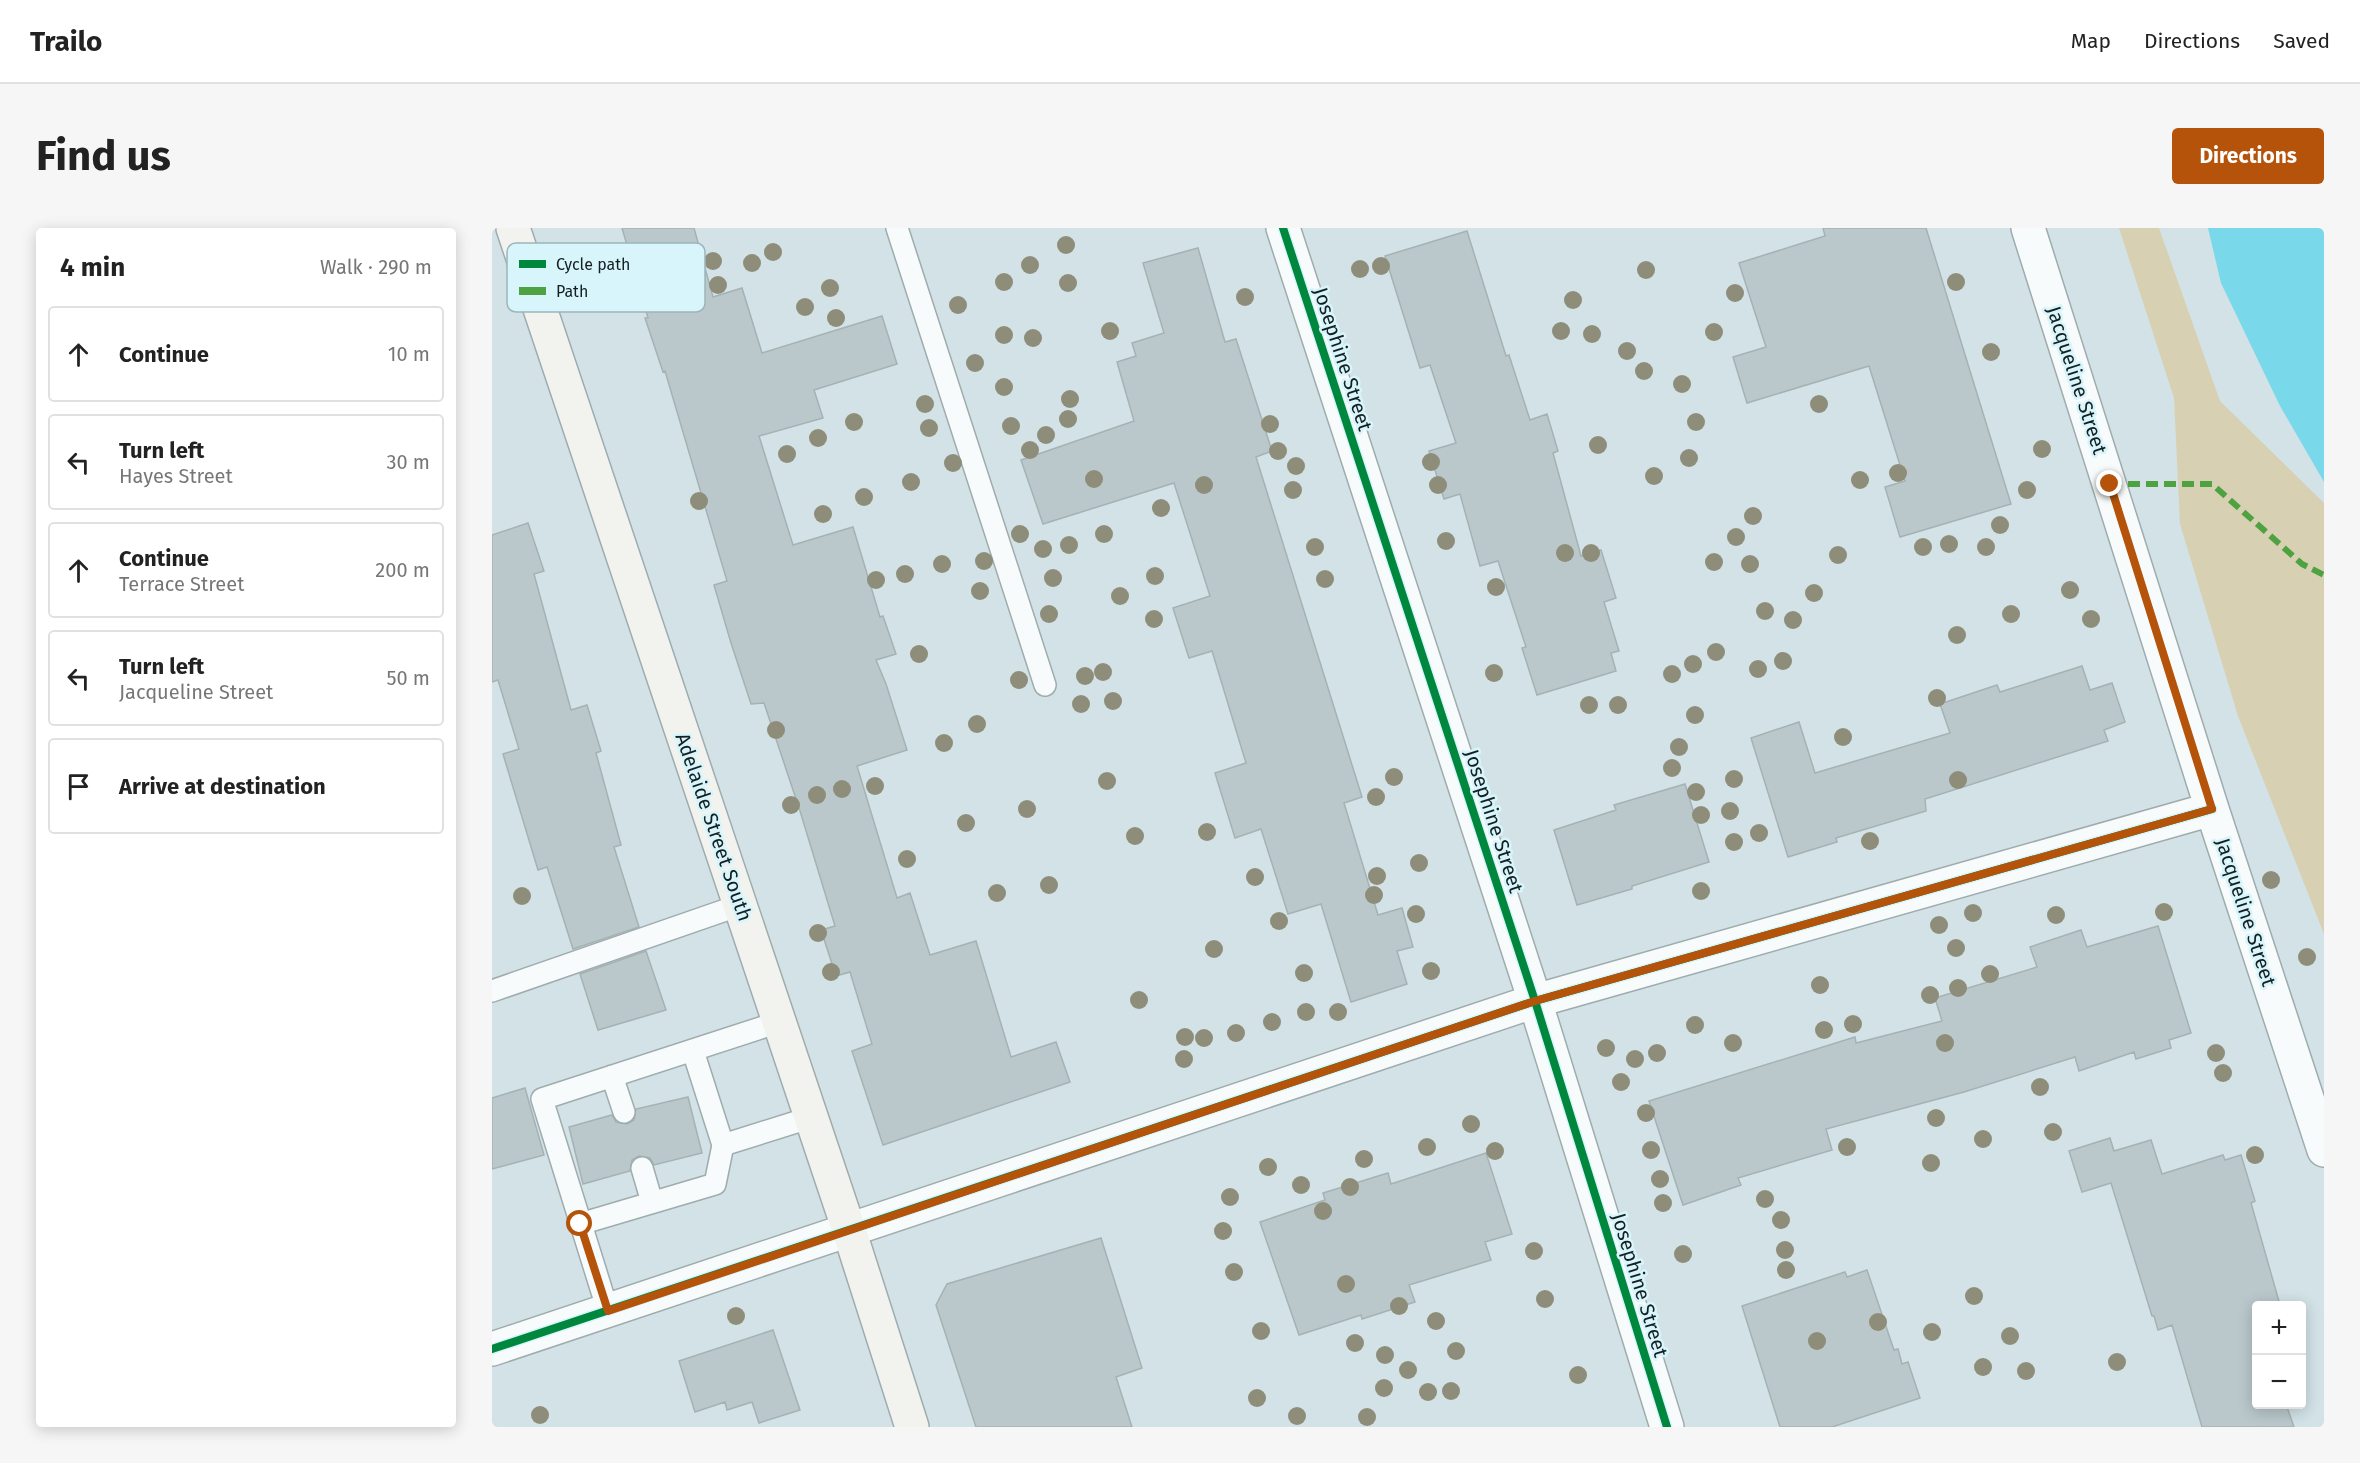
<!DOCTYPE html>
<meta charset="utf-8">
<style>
body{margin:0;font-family:"Fira Sans",sans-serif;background:#f6f6f6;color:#222}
.controls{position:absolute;right:18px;bottom:18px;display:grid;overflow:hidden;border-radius:6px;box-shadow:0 3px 15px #0003}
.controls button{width:54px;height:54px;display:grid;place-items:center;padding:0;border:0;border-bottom:2px solid #e0e0e0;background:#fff;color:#222;font:30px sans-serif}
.stop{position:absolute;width:18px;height:18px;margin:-14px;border:4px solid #b45309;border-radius:50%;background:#fff}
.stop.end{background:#b45309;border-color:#fff;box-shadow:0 2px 6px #0008}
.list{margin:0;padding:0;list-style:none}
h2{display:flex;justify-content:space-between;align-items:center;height:78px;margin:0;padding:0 24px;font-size:26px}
h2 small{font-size:20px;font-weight:400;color:#767676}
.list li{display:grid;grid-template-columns:39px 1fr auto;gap:18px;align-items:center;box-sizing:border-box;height:96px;margin:0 12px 12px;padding:0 12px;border:2px solid #e0e0e0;border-radius:6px}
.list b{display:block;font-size:22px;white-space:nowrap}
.list p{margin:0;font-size:20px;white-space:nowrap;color:#767676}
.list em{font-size:20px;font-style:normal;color:#767676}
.icon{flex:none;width:33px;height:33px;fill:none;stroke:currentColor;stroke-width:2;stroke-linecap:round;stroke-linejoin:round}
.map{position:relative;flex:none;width:1832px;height:1199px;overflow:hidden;border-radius:6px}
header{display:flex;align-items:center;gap:36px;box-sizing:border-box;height:84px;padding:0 30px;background:#fff;border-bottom:2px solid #e0e0e0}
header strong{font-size:28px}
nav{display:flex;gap:33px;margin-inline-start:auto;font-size:21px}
.intro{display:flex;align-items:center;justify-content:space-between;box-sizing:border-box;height:144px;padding:0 36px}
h1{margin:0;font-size:42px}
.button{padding:15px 27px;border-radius:6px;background:#b45309;color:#fff;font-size:21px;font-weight:700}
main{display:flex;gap:36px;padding:0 36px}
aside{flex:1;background:#fff;border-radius:6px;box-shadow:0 3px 15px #0003}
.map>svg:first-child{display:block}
.green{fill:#d8d0b3}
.water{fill:#79d8e9}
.building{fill:#bac8cb;stroke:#a5b2b4;stroke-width:1.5}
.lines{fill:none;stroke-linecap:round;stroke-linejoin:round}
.service-casing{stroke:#9facae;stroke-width:24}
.minor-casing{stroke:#9facae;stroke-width:36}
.secondary-casing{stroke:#9facae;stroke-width:36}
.service{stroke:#f8fbfb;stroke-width:21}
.minor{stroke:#f8fbfb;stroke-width:33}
.secondary{stroke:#f2f3ef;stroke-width:33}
.quiet{stroke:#4ea241;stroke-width:6;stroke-dasharray:12 6;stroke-linecap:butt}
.cycleway-casing{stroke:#d7f5fb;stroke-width:11}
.cycleway{stroke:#00873e;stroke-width:8}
.tree{fill:#8e8d7a}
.route{stroke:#b45309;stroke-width:8}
.labels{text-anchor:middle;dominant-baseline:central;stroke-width:5;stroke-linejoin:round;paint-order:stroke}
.street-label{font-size:20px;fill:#141f22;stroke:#d7f5fb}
.key{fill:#d7f5fb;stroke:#9cb5ba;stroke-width:1.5}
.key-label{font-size:16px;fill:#141f22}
</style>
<header>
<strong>Trailo</strong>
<nav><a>Map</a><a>Directions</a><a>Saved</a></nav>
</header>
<div class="intro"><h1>Find us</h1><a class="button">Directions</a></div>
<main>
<aside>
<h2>4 min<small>Walk · 290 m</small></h2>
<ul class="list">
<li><svg class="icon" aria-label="ahead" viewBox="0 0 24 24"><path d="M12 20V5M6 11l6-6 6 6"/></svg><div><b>Continue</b></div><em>10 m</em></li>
<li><svg class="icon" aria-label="left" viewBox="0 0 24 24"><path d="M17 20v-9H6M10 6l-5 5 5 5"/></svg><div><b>Turn left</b><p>Hayes Street</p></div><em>30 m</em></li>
<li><svg class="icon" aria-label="ahead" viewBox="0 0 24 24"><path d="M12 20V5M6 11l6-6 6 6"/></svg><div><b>Continue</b><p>Terrace Street</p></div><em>200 m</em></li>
<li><svg class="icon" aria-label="left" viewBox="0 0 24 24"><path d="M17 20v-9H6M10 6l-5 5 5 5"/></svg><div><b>Turn left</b><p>Jacqueline Street</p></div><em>50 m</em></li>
<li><svg class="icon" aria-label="arrive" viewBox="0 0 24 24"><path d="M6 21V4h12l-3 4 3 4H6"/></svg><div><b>Arrive at destination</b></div></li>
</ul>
</aside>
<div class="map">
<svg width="1832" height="1199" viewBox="0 0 1832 1199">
<rect width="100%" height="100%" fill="#d2e2e6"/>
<path class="green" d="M1627 0H1667L1728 173 1832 275V706L1746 488 1688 296 1682 170Z"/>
<path class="water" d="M1716 0H1832V254L1788 178 1729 55Z"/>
<path class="building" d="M130 0H202L221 69 250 60 270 125 390 88 405 136 322 162 331 190 267 208 301 317 361 299 388 389 391 388 404 426 384 432 394 456 415 522 365 538 405 670 418 665 438 727 484 713 519 829 564 814 578 854 391 917 360 823 380 816 358 744 344 748 329 702 343 698 308 583 272 475 259 476 239 415 222 357 235 353 173 143 171 144 153 90H156Z
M1331 0H1434L1519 276 1408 309 1393 259 1413 253 1377 138 1255 175 1241 129 1274 119 1247 35 1333 8Z
M975 3 1014 128 1017 127 1038 192 1055 186 1066 223 1061 225 1089 328 1109 322 1124 370 1112 374 1127 423 1119 425 1124 443 1045 467 1030 420 1034 419 1006 333 988 338 968 266 952 271 937 223 964 215 938 137 928 140 893 28Z
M706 20 733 114 744 111 780 223 764 229 870 569 852 575 886 687 910 680 921 719 905 723 915 756 859 774 829 676 796 686 769 601 743 610 723 545 754 535 720 423 697 430 681 380 718 368 682 255 551 296 529 232 642 193 625 134 644 128 640 115 672 105 651 35Z
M36 295 52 343 42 346 79 482 95 477 109 523 104 525 129 617 122 619 147 699 81 721 55 639 46 642 11 526 27 521 6 452 0 454V307Z
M1590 438 1598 462 1620 455 1633 494 1612 502 1616 513 1433 571 1434 583 1344 610 1345 614 1296 629 1259 510 1307 494 1323 545 1458 505 1448 476 1505 457 1508 464Z
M1193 556 1217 634 1140 658V661L1085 677 1062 602 1124 582 1122 577Z
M1666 698 1699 805 1677 812 1679 820 1644 831 1642 824 1587 843 1583 829 1472 864 1334 901 1340 922 1246 950 1249 957 1191 977 1157 873 1363 809 1364 815 1450 793 1443 770 1545 739 1538 719 1589 702 1595 719Z
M154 723 174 782 106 802 88 746Z
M33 860 52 927 0 941V870Z
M196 869 210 925 162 937 158 930 147 928 140 932 138 943 91 956 77 899 120 887 124 894 135 896 142 892 144 881Z
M1618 910 1622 923 1659 912 1670 946 1731 927 1733 932 1749 927 1763 973 1759 975 1788 1077H1764V1176H1804L1795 1179 1802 1199H1710L1680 1097 1666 1102 1662 1088H1660L1619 955 1590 964 1577 923Z
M994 925 1020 1006 993 1014 999 1032 917 1057 923 1074 870 1091 869 1087 807 1107 768 994 833 972 831 965 896 945 899 956Z
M609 1010 650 1140 624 1149 640 1199H484L444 1077 455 1056Z
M1375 1042 1402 1122 1406 1121 1410 1136 1416 1134 1428 1170 1340 1199H1288L1250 1078 1353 1044 1355 1049Z
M281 1102 308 1182 267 1195 260 1174 235 1182 233 1174 203 1184 187 1133Z"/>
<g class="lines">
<defs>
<path id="service" d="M405 0 553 457
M0 763 248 677
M120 848 132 884
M231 917 317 890
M150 940 160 974
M88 996 223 956 231 917 201 823
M116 1083 50 871 287 794"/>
<path id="minor" d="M791 0 1043 773 1175 1199
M1536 0 1720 581 1832 922
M0 1121 1043 773 1720 581"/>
<path id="secondary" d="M21 0 357 1002 420 1199"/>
</defs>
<use href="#service" class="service-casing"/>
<use href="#minor" class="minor-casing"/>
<use href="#secondary" class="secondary-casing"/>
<use href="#service" class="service"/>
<use href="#minor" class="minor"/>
<use href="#secondary" class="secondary"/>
<path class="quiet" d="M1618 256H1720L1810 336 1832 347"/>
<defs>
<path id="cycleway" d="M791 0 1043 773 1175 1199
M0 1121 1043 773 1720 581"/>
</defs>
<use href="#cycleway" class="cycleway-casing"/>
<use href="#cycleway" class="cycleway"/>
</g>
<g class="tree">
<circle cx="574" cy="17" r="9"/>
<circle cx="281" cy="24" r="9"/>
<circle cx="221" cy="33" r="9"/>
<circle cx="260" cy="35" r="9"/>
<circle cx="538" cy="37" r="9"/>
<circle cx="889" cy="38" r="9"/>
<circle cx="868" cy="41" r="9"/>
<circle cx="1154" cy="42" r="9"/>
<circle cx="512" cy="54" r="9"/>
<circle cx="1464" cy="54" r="9"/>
<circle cx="576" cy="55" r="9"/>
<circle cx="226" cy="57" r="9"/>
<circle cx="338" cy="60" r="9"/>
<circle cx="1243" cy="65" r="9"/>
<circle cx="753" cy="69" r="9"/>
<circle cx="1081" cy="72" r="9"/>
<circle cx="466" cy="77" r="9"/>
<circle cx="313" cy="79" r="9"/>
<circle cx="344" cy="90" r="9"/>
<circle cx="618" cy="103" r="9"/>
<circle cx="1069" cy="103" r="9"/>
<circle cx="1222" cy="104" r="9"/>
<circle cx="1100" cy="106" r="9"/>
<circle cx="512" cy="107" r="9"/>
<circle cx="541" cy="110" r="9"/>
<circle cx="1135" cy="123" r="9"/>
<circle cx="1499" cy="124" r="9"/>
<circle cx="483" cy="135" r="9"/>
<circle cx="1152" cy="143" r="9"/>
<circle cx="1190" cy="156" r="9"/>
<circle cx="512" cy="159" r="9"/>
<circle cx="578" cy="171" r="9"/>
<circle cx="433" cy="176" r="9"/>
<circle cx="1327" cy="176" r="9"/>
<circle cx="576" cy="191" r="9"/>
<circle cx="362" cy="194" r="9"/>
<circle cx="1204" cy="194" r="9"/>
<circle cx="778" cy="196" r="9"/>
<circle cx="519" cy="198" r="9"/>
<circle cx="437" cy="200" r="9"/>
<circle cx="554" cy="207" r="9"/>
<circle cx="326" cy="210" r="9"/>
<circle cx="1106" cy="217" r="9"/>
<circle cx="1550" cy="221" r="9"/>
<circle cx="538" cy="222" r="9"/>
<circle cx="786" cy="223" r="9"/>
<circle cx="295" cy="226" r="9"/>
<circle cx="1197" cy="230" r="9"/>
<circle cx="939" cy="234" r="9"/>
<circle cx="461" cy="235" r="9"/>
<circle cx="804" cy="238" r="9"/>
<circle cx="1406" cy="245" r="9"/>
<circle cx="1162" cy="248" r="9"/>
<circle cx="602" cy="251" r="9"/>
<circle cx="1368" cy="252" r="9"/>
<circle cx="419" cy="254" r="9"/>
<circle cx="712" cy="257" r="9"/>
<circle cx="946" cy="257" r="9"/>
<circle cx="801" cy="262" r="9"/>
<circle cx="1535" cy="262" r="9"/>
<circle cx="372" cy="269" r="9"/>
<circle cx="207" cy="273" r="9"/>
<circle cx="669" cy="280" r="9"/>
<circle cx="331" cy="286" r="9"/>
<circle cx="1261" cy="288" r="9"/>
<circle cx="1508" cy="297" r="9"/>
<circle cx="528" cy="306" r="9"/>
<circle cx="612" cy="306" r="9"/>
<circle cx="1244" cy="309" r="9"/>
<circle cx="954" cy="313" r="9"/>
<circle cx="1457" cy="316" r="9"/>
<circle cx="577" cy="317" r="9"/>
<circle cx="823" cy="319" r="9"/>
<circle cx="1431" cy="319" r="9"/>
<circle cx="1494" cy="319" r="9"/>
<circle cx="551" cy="321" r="9"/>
<circle cx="1073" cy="325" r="9"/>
<circle cx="1099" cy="325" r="9"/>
<circle cx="1346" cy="327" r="9"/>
<circle cx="492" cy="333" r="9"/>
<circle cx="1222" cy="334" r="9"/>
<circle cx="450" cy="336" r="9"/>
<circle cx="1258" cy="336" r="9"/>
<circle cx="413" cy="346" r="9"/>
<circle cx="663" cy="348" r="9"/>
<circle cx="561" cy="350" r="9"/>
<circle cx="833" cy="351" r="9"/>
<circle cx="384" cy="352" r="9"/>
<circle cx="1004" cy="359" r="9"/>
<circle cx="1578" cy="362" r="9"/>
<circle cx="488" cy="363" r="9"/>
<circle cx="1322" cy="365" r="9"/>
<circle cx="628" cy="368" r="9"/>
<circle cx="1273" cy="383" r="9"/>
<circle cx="557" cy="386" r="9"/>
<circle cx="1519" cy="386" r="9"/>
<circle cx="662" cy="391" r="9"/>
<circle cx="1599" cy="391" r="9"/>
<circle cx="1301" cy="392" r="9"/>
<circle cx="1465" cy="407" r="9"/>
<circle cx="1224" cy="424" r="9"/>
<circle cx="427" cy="426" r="9"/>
<circle cx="1291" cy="433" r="9"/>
<circle cx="1201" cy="436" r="9"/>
<circle cx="1266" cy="441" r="9"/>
<circle cx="611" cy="444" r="9"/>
<circle cx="1002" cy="445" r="9"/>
<circle cx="1180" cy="446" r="9"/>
<circle cx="593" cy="448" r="9"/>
<circle cx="527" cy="452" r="9"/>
<circle cx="1445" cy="470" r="9"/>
<circle cx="621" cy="473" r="9"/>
<circle cx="589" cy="476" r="9"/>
<circle cx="1097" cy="477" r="9"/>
<circle cx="1126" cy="477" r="9"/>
<circle cx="1203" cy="487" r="9"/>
<circle cx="485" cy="496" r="9"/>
<circle cx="284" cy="502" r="9"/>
<circle cx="1351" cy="509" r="9"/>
<circle cx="452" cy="515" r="9"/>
<circle cx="1187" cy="519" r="9"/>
<circle cx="1180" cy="540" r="9"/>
<circle cx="902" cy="549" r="9"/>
<circle cx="1242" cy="551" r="9"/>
<circle cx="1466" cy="552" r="9"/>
<circle cx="615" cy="553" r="9"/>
<circle cx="383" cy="558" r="9"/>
<circle cx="350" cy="561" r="9"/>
<circle cx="1204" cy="564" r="9"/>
<circle cx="325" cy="567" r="9"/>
<circle cx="884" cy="569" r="9"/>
<circle cx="299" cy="577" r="9"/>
<circle cx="535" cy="581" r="9"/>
<circle cx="1238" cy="583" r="9"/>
<circle cx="1209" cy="587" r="9"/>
<circle cx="474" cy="595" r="9"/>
<circle cx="715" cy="604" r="9"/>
<circle cx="1267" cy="605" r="9"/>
<circle cx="643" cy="608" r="9"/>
<circle cx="1378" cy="613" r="9"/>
<circle cx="1242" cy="614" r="9"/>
<circle cx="415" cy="631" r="9"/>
<circle cx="927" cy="635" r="9"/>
<circle cx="885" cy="648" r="9"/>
<circle cx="763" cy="649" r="9"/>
<circle cx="1779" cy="652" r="9"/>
<circle cx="557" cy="657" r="9"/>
<circle cx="1209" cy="663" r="9"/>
<circle cx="505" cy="665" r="9"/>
<circle cx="882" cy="667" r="9"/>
<circle cx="30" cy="668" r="9"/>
<circle cx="1672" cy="684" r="9"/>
<circle cx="1481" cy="685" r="9"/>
<circle cx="924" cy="686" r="9"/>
<circle cx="1564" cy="687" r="9"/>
<circle cx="787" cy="693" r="9"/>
<circle cx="1447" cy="697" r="9"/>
<circle cx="326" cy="705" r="9"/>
<circle cx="1464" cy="720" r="9"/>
<circle cx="722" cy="721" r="9"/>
<circle cx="1815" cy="729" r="9"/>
<circle cx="939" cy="743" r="9"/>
<circle cx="339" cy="744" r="9"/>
<circle cx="812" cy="745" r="9"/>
<circle cx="1498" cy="746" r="9"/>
<circle cx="1328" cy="757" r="9"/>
<circle cx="1466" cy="760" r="9"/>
<circle cx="1438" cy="767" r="9"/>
<circle cx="647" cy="772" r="9"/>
<circle cx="814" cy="784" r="9"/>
<circle cx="846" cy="784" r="9"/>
<circle cx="780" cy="794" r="9"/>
<circle cx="1361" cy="796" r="9"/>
<circle cx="1203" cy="797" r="9"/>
<circle cx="1332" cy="802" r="9"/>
<circle cx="744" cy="805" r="9"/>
<circle cx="693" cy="809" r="9"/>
<circle cx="712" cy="810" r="9"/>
<circle cx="1241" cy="815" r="9"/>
<circle cx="1453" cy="815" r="9"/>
<circle cx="1114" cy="820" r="9"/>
<circle cx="1165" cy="825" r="9"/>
<circle cx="1724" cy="825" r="9"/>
<circle cx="692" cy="831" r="9"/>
<circle cx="1143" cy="831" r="9"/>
<circle cx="1731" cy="845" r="9"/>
<circle cx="1129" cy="854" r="9"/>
<circle cx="1548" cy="859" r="9"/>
<circle cx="1154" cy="885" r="9"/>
<circle cx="1444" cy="890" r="9"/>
<circle cx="979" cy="896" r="9"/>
<circle cx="1561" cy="904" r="9"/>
<circle cx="1491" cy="911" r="9"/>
<circle cx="935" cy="919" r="9"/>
<circle cx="1355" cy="919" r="9"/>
<circle cx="1159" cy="922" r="9"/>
<circle cx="1003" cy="923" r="9"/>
<circle cx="1763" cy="927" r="9"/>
<circle cx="872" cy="931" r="9"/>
<circle cx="1439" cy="935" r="9"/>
<circle cx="776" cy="939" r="9"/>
<circle cx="1168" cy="951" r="9"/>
<circle cx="809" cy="957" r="9"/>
<circle cx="858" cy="959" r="9"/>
<circle cx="738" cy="969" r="9"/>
<circle cx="1273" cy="971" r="9"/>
<circle cx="1171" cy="975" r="9"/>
<circle cx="831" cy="983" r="9"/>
<circle cx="1289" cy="992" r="9"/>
<circle cx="731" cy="1003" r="9"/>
<circle cx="1293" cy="1022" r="9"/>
<circle cx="1042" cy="1023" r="9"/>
<circle cx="1191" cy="1026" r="9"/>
<circle cx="1294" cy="1042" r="9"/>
<circle cx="742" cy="1044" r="9"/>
<circle cx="854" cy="1056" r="9"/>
<circle cx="1482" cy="1068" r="9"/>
<circle cx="1053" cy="1071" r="9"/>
<circle cx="907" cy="1078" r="9"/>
<circle cx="244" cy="1088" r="9"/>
<circle cx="944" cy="1093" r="9"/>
<circle cx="1386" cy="1094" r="9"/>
<circle cx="769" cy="1103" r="9"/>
<circle cx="1440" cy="1104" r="9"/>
<circle cx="1518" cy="1108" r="9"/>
<circle cx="1325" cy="1113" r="9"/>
<circle cx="863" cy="1115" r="9"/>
<circle cx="964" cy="1123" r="9"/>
<circle cx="893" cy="1127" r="9"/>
<circle cx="1625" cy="1134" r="9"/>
<circle cx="1491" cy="1139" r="9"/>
<circle cx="916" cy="1142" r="9"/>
<circle cx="1534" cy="1143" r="9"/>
<circle cx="1086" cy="1147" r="9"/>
<circle cx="892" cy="1160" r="9"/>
<circle cx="959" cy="1163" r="9"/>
<circle cx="936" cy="1164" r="9"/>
<circle cx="765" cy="1170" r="9"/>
<circle cx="48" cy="1187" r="9"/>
<circle cx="805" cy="1188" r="9"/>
<circle cx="875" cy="1189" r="9"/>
</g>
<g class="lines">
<path class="route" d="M88 996 116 1083 1043 773 1720 581 1618 256"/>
</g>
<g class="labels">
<g class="street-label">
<text transform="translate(851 131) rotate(72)">Josephine Street</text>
<text transform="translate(1585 152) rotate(72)">Jacqueline Street</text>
<text transform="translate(1002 593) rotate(72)">Josephine Street</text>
<text transform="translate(222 599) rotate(71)">Adelaide Street South</text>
<text transform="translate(1754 684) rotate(72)">Jacqueline Street</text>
<text transform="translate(1148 1057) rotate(73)">Josephine Street</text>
</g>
</g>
<rect x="15" y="15" width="198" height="69" rx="9" class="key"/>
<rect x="27" y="32" width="27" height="8" fill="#00873e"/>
<rect x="27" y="59" width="27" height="8" fill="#4ea241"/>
<g class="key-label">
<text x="64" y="42">Cycle path</text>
<text x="64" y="69">Path</text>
</g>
</svg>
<div class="controls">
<button>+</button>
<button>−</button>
</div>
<div class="stop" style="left:88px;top:996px"></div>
<div class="stop end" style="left:1618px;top:256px"></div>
</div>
</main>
